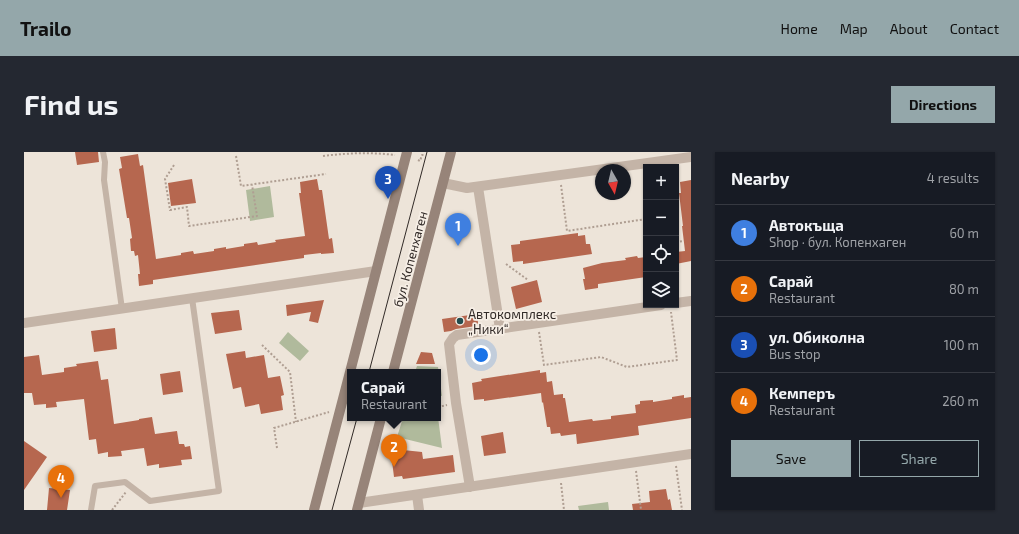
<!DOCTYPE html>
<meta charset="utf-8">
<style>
body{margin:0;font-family:"Exo 2",sans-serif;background:#242831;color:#f1f3f6}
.controls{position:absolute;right:12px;top:12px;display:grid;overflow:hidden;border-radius:0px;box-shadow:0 1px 3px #0004}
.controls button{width:36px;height:36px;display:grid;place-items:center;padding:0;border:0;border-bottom:1px solid #363941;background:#171b24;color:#f1f3f6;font:20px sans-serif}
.compass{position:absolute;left:571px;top:12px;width:36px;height:36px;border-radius:50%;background:#171b24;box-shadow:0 1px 3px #0004;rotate:172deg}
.you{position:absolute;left:457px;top:203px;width:14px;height:14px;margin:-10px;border:3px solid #fff;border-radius:50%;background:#1a73e8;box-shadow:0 0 0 6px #1a73e833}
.badge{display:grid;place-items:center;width:26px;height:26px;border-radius:50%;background:#94a7aa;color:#fff;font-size:13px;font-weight:700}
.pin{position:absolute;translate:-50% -33px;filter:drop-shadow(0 1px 2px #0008)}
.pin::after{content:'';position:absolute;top:21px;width:14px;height:12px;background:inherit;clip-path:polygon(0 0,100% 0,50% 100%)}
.popup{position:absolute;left:323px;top:217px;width:94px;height:52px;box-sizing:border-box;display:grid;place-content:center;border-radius:0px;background:#171b24;filter:drop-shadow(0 1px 3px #0005);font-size:13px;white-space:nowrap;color:#9ea1a6}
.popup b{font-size:15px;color:#f1f3f6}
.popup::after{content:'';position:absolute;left:50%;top:100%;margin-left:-8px;border:8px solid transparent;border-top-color:#171b24}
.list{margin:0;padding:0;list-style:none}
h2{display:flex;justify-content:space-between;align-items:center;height:52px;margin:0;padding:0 16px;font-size:17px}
h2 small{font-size:13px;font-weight:400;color:#9ea1a6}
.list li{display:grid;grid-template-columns:26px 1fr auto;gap:12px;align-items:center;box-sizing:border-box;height:56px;padding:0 16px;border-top:1px solid #363941}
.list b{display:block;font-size:15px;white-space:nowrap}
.list p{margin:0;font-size:13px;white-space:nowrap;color:#9ea1a6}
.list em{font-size:13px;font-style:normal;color:#9ea1a6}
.actions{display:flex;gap:8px;padding:12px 16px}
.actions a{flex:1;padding:9px 0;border:1px solid #94a7aa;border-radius:0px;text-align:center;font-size:14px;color:#94a7aa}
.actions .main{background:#94a7aa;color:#111}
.icon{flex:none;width:22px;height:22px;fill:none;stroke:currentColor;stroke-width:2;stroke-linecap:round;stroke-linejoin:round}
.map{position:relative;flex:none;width:667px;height:358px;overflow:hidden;border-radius:0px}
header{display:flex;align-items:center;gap:24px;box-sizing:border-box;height:56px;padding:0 20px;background:#94a7aa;color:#111}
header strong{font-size:19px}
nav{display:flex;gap:22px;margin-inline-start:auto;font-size:14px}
.intro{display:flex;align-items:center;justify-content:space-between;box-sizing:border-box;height:96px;padding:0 24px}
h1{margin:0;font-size:28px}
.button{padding:10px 18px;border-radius:0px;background:#94a7aa;color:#111;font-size:14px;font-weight:700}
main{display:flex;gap:24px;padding:0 24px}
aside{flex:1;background:#171b24;border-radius:0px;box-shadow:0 1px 3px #0004}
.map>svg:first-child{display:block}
.green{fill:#b0ba9c}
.building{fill:#b6674f}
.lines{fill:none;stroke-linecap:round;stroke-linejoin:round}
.path{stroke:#af9e92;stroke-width:2;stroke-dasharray:2 2;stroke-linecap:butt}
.service{stroke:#c4b4a7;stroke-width:6}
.minor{stroke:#c4b4a7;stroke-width:10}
.secondary{stroke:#978479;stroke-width:10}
.tram{stroke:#312a27;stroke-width:1}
.poi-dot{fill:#224b4d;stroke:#f6eee5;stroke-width:1.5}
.labels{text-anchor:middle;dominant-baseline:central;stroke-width:3.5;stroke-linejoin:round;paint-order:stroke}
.street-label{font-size:13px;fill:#312a27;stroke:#f6eee5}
.poi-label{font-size:13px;fill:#312a27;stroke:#f6eee5;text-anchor:start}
</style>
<header>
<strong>Trailo</strong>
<nav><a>Home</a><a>Map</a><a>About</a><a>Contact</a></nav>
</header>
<div class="intro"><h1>Find us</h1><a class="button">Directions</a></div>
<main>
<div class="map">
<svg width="667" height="358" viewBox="0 0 667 358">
<rect width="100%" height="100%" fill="#ede4d9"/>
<path class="green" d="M246 34 250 65 226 69 222 38Z
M264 180 285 199 276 209 255 191Z
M393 214 414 215 418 244 414 243V220H391Z
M414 265 418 296 373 285 379 266H414Z
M584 350 585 358H555L554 354Z"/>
<path class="building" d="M51 0H74L75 10 53 13Z
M114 2 116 14 119 13 132 107 157 103V101L169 99 170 102 190 99V97L202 95V97L220 94V92L233 90 234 93 252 90 251 88 281 84 275 41H277L276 30 293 27 295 38H298L305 87 308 86 310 101 297 102V101L280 103V106L129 128V132L115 134 114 122H116L114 103 111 104 110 99H107L106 87 108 86 105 66H103L95 17 98 16 96 5Z
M168 27 172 51 147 54 144 31Z
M667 28V109L652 112V100L661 99 658 74H659L655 41H657L656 30Z
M554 81V84L561 83 562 92H566L568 102 499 112V109L489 110 487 93 496 92V89Z
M613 104 614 106 622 105V125L574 132V136L561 138 559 127H561L559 116 578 111 602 108 601 106Z
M513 128 518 150 492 157 487 135Z
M300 148 294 171 285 169 287 160 263 164 262 153Z
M215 158 218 178 191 182 187 161Z
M453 162 454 171 452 174 432 177 427 179 420 180 418 167Z
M91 176 93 197 70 200 67 179Z
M221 199 222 206 240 203 244 226 256 224 260 243 257 244 259 258 237 262 235 252 221 255 217 235 209 237 202 202Z
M397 200 408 201 411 212H392Z
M15 203 18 223 40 220V216L53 214 52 212 74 209 77 228 84 227 90 272 115 268V267L128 265 131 282 153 279 155 292H160L161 295 166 294 168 307 157 308 158 313 135 316V312L123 314 120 296 97 299 98 304 84 305V300L74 302 72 287 65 288 60 247 32 250 33 255 22 256V252L10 253 8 241H0V205Z
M516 218V221L522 220 523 230 528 229 530 243 539 242V246H541L545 270 568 267 569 269 587 267V264L612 261 611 253 616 252V249L629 248V250L648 247V245L660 243V246L667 245V266L614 274 615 283 553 292 552 282 537 284 536 281 527 282 526 275H523L519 250 518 251 517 241 460 249V247L450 248 448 231 458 229 457 227Z
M156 219 159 240 139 243 136 222Z
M479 280 482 301 460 304 457 284Z
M0 289 23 305 0 338Z
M379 298 398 300 399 307 429 303 431 320 379 327 378 324 370 325 368 309 369 301Z
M25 336 46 338 43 358H23Z
M642 337 644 348 646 347 648 358H609L608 352 626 350 625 339Z"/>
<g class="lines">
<path class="path" d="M212 4 217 34 302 22
M299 4C323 1 347 0 371 3
M394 8 396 9 398 3H400
M150 13 141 27 146 58 163 55 165 74 233 64 228 33
M537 33 543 79 622 67
M652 90 660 89
M482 112 504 128
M515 180 520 213 577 205 603 215 653 208 647 160
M238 193 266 220 272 270
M414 255 423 253
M253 296 250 276 305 260
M652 314 658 358
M612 319 617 358
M537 331 540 358
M88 358 102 340"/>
<path class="service" d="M79 0 81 10 80 28 98 157
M67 358 71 334 101 330 126 349 195 339 168 146"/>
<path class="minor" d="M419 31 443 36 667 5
M454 35 476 177
M652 151 667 149
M0 171 352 119
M446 335 432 251 425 192 429 186 433 183 637 153
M393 343 395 358
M335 351 667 302"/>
<path class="secondary" d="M326 220 383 0
M369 220 427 0
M290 358 326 220
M333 358 357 266"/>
<path class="tram" d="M345 220 403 0
M308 358 333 266"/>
</g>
<circle class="poi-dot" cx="436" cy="169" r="4"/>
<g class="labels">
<g class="street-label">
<text transform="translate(386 107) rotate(-75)">бул. Копенхаген</text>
</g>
<g class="poi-label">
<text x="444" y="162">Автокомплекс<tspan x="444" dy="15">„Ники“</tspan></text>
</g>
</g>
</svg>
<div class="controls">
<button>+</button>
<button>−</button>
<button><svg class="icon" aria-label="locate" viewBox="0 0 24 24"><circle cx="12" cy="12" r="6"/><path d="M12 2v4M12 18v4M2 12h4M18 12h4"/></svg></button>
<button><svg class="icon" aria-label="layers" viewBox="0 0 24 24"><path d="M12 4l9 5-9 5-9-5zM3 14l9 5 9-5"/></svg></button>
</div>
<svg class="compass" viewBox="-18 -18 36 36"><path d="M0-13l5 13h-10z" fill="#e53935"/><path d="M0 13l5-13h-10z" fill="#9ea1a6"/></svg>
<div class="you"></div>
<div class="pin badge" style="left:434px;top:94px;background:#3f7fe0">1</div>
<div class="pin badge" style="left:370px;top:315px;background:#e8710a">2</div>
<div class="popup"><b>Сарай</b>Restaurant</div>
<div class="pin badge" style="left:364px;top:47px;background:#1a4fb4">3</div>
<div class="pin badge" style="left:37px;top:346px;background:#e8710a">4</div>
</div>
<aside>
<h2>Nearby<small>4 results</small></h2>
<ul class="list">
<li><span class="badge" style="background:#3f7fe0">1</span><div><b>Автокъща</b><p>Shop · бул. Копенхаген</p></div><em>60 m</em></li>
<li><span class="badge" style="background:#e8710a">2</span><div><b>Сарай</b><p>Restaurant</p></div><em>80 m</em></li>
<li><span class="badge" style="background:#1a4fb4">3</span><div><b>ул. Обиколна</b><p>Bus stop</p></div><em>100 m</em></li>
<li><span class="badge" style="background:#e8710a">4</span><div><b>Кемперъ</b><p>Restaurant</p></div><em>260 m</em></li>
</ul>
<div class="actions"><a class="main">Save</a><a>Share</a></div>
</aside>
</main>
